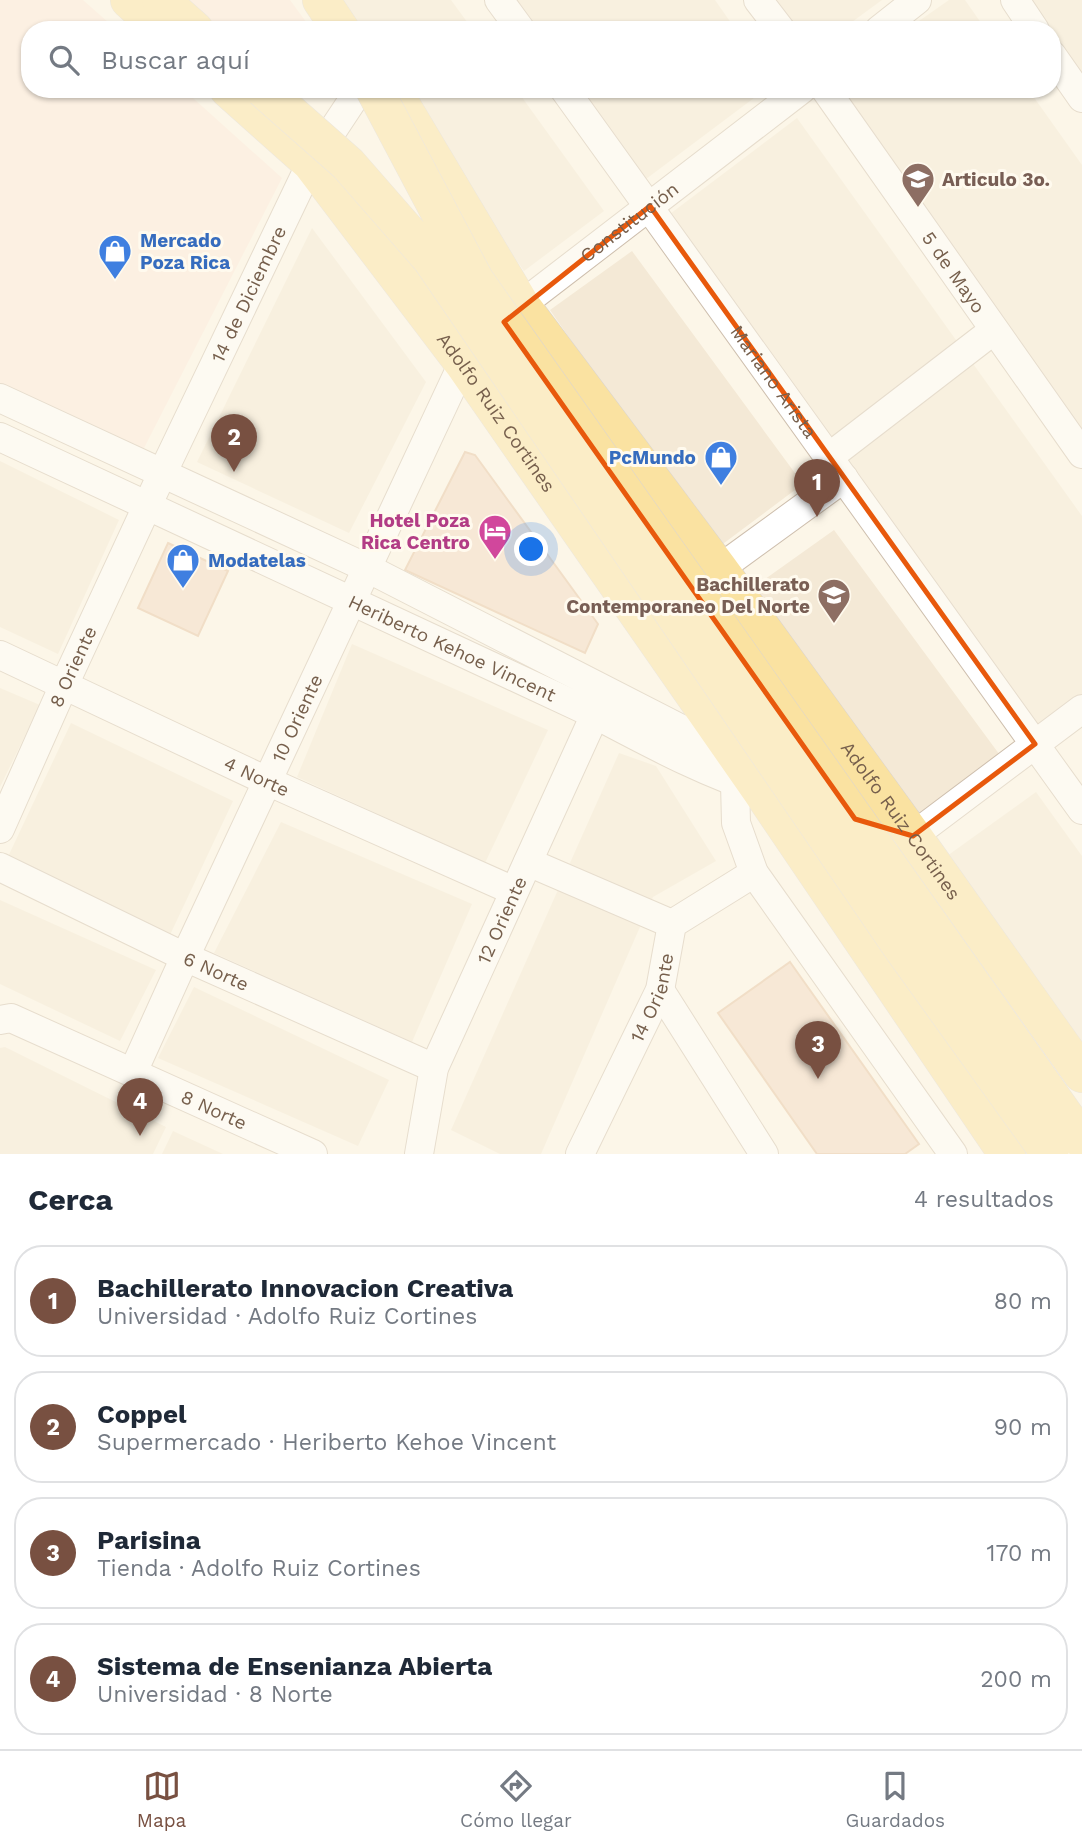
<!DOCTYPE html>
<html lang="es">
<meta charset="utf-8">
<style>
body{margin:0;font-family:"Work Sans",sans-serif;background:#f2f2f3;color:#1f2937}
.you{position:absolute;left:532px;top:550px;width:24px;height:24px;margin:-18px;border:5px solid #fff;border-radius:50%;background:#1a73e8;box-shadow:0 0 0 10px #1a73e833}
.badge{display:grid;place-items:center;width:46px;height:46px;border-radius:50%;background:#785041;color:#fff;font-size:23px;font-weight:700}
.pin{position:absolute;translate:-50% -58px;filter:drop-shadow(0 2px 4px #0008)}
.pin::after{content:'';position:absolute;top:37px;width:24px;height:21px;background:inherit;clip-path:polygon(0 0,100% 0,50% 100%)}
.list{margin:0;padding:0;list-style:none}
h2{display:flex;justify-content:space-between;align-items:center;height:91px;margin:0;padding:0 28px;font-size:30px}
h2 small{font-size:23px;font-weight:400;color:#747a83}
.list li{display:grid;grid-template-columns:46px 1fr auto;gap:21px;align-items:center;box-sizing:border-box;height:112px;margin:0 14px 14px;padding:0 14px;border:2px solid #e0e1e3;border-radius:28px}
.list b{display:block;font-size:26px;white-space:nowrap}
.list p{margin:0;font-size:23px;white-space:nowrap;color:#747a83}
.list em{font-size:23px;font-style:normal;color:#747a83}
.icon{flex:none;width:38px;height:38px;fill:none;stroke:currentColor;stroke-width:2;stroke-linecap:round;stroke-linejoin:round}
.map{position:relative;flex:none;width:1082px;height:1154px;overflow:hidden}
.search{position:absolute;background:#fff;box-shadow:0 2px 5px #0004;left:21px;right:21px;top:21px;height:77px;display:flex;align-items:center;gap:18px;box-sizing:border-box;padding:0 24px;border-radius:28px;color:#747a83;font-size:26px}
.sheet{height:595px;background:#fff}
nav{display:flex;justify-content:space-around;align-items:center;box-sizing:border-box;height:98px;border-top:2px solid #e0e1e3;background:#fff;font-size:19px;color:#747a83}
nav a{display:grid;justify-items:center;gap:4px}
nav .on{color:#785041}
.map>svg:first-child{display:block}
.residential{fill:#f4e9d6}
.commercial{fill:#fce9dc}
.building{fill:#f2d8c0;stroke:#e4c1a0;stroke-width:2}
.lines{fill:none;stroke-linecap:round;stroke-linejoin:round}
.minor-casing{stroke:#cebfae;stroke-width:30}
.major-casing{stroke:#dbd5d0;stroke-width:38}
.minor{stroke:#fff;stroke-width:28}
.major{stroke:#fae2a1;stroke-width:37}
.major-bridge-casing{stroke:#dbd5d0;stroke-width:38;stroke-linecap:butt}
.major-bridge{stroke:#fae2a1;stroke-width:37}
.marked{fill:none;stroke:#e8590c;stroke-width:5;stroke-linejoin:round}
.labels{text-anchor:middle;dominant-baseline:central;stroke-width:6;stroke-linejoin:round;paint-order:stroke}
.education-label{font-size:19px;font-weight:bold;fill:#785e54;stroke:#fffaee;text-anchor:start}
.street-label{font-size:19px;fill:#765f4c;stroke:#fffaee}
.shop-label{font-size:19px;font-weight:bold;fill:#366cbe;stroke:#fffaee;text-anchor:start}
.hotel-label{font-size:19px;font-weight:bold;fill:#b23c85;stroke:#fffaee;text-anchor:end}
</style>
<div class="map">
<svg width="1082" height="1154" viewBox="0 0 1082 1154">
<rect width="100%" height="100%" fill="#fcf6e8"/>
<path class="residential" d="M334 0H451L473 30H355Z
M489 0H715L736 30H511Z
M771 0H882L841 30H792Z
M949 0H965L986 30H906Z
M1007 0H1082V102L1052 61V30H1029Z
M396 89H516L604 211 524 271Z
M555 89H766L630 191Z
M834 89H1028L1082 165V438Z
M797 118 1082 516V705L1037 743 654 226Z
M312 228 426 382 349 533 197 462Z
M632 251 803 484 716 549 550 310Z
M0 461 119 520 58 654 0 627Z
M834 530 1005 762 918 828 751 589Z
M352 644 548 730 485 863 297 777Z
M0 688 40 705 0 787Z
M71 723 233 801 169 937 6 861Z
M619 753 656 766 716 861 653 897 541 1154H500L451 1130Z
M1036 792 1082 856V1051L947 856Z
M281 822 472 904 412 1042 214 953Z
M0 900 156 970 120 1041 0 984Z
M194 987 389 1080 358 1146 158 1058Z
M5 1047 166 1127 153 1154H0V1048Z
M173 1131 223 1154H162Z"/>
<path class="commercial" d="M0 0H83L117 30H30V89H183L282 178 142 452 0 384Z
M162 0H290L312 30H195Z"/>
<path class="building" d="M465 452 475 455 598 624 585 653 405 570Z
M168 543 228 571 198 636 138 608Z
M790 962 919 1144 905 1154H817L718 1013Z"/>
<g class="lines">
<defs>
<g id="minor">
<path d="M499 0 521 30"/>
<path d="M758 0 781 30"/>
<path d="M1015 0 1035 30"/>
<path d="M879 30 917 0"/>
<path d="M1052 55 1082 98"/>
<path id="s1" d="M564 89 1082 810"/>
<path id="s2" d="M825 89 1082 454"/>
<path id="s3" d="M509 318 521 305 802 89"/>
<path d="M0 398 367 568 736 757"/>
<path id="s4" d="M0 437 594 714C651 744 706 774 767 793"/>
<path d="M829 457 994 330"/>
<path d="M719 569 844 478"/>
<path id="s5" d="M0 655 267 781 514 891"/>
<path d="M736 767 735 783 736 823 754 873 953 1154"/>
<path id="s6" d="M0 829 64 685 162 474 311 163 360 89"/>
<path d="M894 830 913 836 1082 709"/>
<path d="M528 862 672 924"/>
<path id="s7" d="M0 867 185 957 434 1068"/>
<path d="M660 990 764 1154"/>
<path id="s8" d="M0 1020 11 1018 313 1154"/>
<path id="s9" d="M133 1072 185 957 463 363 475 351"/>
<path id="s10" d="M419 1154 434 1068 603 697"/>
<path id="s11" d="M580 1154 660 990 672 924 754 873"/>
</g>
<g id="major">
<path d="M129 0 162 30"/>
<path d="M161 0 195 30"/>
<path d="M321 0 341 30"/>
<path id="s12" d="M228 89 311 163 463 363 761 791 1007 1154"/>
<path id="s13" d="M392 89 521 305 719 569 913 836 1082 1074"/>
</g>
</defs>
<use href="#minor" class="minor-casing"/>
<use href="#major" class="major-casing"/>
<use href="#minor" class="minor"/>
<use href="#major" class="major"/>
<defs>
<path id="major-bridge" d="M263 89 348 164 431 259 902 948 1050 1154
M374 89 475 280 1082 1140"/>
</defs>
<use href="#major-bridge" class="major-bridge-casing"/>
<use href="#major-bridge" class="major-bridge"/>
</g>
<path d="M0 0H1082V1154H0ZM650 206 1035 744 913 836 855 819 504 322Z" fill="#fcf6e8" fill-opacity=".55" fill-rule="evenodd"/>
<path class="marked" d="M650 206 1035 744 913 836 855 819 504 322Z"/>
<defs>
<symbol id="school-pin" viewBox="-11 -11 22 30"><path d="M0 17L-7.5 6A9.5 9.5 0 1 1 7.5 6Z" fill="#8d6e63" stroke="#fffaee"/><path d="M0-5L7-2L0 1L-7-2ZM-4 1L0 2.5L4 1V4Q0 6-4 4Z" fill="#fff"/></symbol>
<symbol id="shop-pin" viewBox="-11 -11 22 30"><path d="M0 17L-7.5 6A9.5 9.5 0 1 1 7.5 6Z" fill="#3f7fe0" stroke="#fffaee"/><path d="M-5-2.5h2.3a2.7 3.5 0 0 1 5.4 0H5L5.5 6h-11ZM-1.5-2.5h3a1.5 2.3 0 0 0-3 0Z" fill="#fff"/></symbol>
<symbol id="hotel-pin" viewBox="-11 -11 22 30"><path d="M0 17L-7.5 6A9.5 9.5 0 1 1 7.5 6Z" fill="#d1479c" stroke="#fffaee"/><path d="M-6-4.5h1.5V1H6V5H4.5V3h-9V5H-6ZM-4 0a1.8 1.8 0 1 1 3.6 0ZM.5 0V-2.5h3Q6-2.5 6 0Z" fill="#fff"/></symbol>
<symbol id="university-pin" viewBox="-11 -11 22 30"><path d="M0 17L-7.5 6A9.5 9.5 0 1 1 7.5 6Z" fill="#8d6e63" stroke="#fffaee"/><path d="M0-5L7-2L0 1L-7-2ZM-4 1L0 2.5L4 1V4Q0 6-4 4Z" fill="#fff"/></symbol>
</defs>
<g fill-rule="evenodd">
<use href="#school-pin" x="899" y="160" width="38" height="52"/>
<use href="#shop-pin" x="96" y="232" width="38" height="52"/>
<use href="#shop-pin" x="702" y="438" width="38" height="52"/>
<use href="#hotel-pin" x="476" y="512" width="38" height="52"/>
<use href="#shop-pin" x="164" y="541" width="38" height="52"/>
<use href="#university-pin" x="815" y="576" width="38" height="52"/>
</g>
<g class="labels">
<g class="education-label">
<text x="942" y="179">Articulo 3o.</text>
<text x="810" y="584" text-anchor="end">Bachillerato<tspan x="810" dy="22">Contemporaneo Del Norte</tspan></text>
</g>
<g class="street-label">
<text stroke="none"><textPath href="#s3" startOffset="154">Constitución</textPath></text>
<text stroke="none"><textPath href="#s2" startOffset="224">5 de Mayo</textPath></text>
<text stroke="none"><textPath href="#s6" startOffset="590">14 de Diciembre</textPath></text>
<text stroke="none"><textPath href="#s1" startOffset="360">Mariano Arista</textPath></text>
<text stroke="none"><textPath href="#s12" startOffset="422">Adolfo Ruiz Cortines</textPath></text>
<text stroke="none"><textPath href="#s4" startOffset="499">Heriberto Kehoe Vincent</textPath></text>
<text stroke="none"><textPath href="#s6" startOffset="178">8 Oriente</textPath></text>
<text stroke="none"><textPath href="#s9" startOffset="390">10 Oriente</textPath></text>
<text stroke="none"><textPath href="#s5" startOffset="284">4 Norte</textPath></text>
<text stroke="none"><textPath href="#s13" startOffset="892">Adolfo Ruiz Cortines</textPath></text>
<text stroke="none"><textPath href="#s10" startOffset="250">12 Oriente</textPath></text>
<text stroke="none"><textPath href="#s7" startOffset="240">6 Norte</textPath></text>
<text stroke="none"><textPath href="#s11" startOffset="173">14 Oriente</textPath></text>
<text stroke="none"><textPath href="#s8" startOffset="234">8 Norte</textPath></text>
</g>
<g class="shop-label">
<text x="140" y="240">Mercado<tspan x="140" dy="22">Poza Rica</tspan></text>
<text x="696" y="457" text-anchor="end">PcMundo</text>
<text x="208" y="560">Modatelas</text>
</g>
<g class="hotel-label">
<text x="470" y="520">Hotel Poza<tspan x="470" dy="22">Rica Centro</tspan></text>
</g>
</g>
</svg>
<div class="you"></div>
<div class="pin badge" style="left:817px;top:517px">1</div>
<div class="pin badge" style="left:234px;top:472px">2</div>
<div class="pin badge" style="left:818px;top:1079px">3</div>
<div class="pin badge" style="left:140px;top:1136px">4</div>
<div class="search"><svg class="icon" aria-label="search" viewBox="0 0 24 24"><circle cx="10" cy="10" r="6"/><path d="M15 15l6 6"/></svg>Buscar aquí</div>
</div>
<section class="sheet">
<h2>Cerca<small>4 resultados</small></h2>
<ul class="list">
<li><span class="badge">1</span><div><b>Bachillerato Innovacion Creativa</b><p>Universidad · Adolfo Ruiz Cortines</p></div><em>80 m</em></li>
<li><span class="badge">2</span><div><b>Coppel</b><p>Supermercado · Heriberto Kehoe Vincent</p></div><em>90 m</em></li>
<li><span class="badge">3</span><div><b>Parisina</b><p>Tienda · Adolfo Ruiz Cortines</p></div><em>170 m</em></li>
<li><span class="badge">4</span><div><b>Sistema de Ensenianza Abierta</b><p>Universidad · 8 Norte</p></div><em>200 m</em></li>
</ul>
</section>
<nav>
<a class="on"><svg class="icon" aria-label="map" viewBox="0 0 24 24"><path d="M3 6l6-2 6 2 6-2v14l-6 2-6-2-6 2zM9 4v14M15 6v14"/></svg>Mapa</a>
<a><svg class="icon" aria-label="directions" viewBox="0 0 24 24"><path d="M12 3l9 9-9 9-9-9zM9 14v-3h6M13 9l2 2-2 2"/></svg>Cómo llegar</a>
<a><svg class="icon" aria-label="saved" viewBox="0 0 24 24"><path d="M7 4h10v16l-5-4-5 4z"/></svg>Guardados</a>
</nav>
